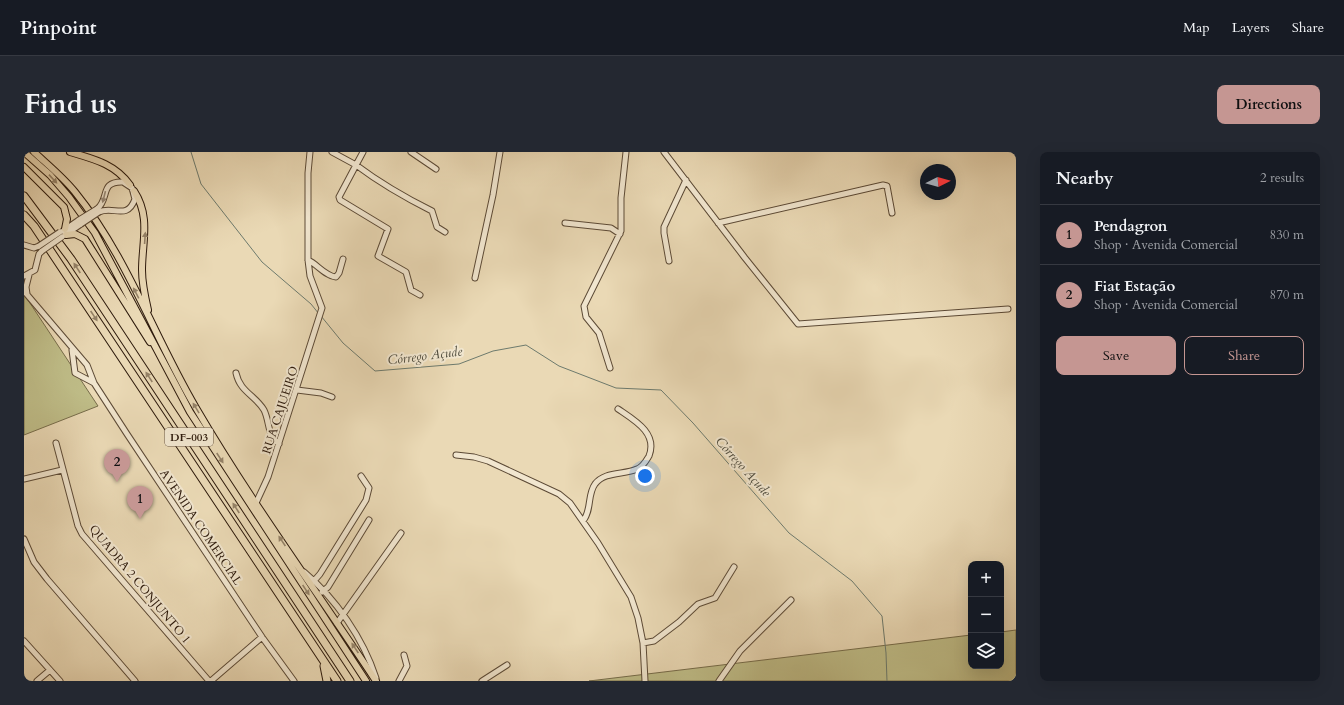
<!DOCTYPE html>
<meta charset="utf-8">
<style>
body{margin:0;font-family:Cardo,serif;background:#242831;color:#f1f3f6}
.controls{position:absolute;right:12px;bottom:12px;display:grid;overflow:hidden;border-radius:8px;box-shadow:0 4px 16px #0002}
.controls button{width:36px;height:36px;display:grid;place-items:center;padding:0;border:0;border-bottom:1px solid #363941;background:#171b24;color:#f1f3f6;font:20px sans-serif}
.compass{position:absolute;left:896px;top:12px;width:36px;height:36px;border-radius:50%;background:#171b24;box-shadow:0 4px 16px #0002;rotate:85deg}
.you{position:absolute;left:621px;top:324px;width:14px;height:14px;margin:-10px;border:3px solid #fff;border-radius:50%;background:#1a73e8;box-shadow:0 0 0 6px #1a73e833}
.badge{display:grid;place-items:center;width:26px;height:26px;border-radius:50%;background:#c59692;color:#111;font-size:13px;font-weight:700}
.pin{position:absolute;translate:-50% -33px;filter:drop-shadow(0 1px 2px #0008)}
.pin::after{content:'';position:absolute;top:21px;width:14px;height:12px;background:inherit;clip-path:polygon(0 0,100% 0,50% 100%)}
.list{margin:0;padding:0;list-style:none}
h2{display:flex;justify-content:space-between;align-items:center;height:52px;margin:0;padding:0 16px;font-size:17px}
h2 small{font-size:13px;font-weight:400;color:#9ea1a6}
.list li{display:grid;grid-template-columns:26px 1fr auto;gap:12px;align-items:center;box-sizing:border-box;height:60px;padding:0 16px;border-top:1px solid #363941}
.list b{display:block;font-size:15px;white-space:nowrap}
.list p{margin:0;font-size:13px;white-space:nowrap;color:#9ea1a6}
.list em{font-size:13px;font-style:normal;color:#9ea1a6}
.actions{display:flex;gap:8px;padding:12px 16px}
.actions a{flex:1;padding:9px 0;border:1px solid #c59692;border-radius:8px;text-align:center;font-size:14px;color:#c59692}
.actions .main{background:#c59692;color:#111}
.icon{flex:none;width:22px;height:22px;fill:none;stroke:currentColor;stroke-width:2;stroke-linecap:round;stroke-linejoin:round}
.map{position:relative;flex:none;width:992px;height:529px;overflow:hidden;border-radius:8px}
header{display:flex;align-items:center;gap:24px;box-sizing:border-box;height:56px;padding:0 20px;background:#171b24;border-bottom:1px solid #363941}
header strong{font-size:19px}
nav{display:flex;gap:22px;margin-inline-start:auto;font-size:14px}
.intro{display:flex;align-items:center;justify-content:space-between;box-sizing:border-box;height:96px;padding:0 24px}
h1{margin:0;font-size:28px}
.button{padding:10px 18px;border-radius:8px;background:#c59692;color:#111;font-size:14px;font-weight:700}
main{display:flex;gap:24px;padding:0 24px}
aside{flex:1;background:#171b24;border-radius:8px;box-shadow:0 4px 16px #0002}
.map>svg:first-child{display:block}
.green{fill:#bfbd88;stroke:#766c4a}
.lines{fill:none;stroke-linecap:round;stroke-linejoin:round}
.stream{stroke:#6d7a6d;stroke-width:1}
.minor-casing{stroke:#5c4a36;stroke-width:7}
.major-casing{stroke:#2d1a0c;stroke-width:8}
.highway-casing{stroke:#2d1a0c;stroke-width:9}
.minor{stroke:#f1e6cf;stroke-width:5}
.major{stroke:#ead9b5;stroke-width:6}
.highway{stroke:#ead9b5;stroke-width:7}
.minor-bridge-casing{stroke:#5c4a36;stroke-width:7;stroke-linecap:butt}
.minor-bridge{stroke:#f1e6cf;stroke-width:5}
.oneway{fill:#958369}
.oneway2{fill:#998a77}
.labels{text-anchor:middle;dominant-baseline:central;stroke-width:4;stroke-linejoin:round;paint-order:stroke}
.shield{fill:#f1e6cf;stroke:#685746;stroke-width:1}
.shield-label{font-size:11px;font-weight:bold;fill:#2d1a0c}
.street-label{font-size:12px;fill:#2d1a0c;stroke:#f1e6cf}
.water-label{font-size:13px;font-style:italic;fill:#4d4a3c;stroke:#f1e6cf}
</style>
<header>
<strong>Pinpoint</strong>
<nav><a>Map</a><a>Layers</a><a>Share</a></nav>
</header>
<div class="intro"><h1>Find us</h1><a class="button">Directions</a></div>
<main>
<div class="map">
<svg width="992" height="529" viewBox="0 0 992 529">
<rect width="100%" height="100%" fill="#ead9b5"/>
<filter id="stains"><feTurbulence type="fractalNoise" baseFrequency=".005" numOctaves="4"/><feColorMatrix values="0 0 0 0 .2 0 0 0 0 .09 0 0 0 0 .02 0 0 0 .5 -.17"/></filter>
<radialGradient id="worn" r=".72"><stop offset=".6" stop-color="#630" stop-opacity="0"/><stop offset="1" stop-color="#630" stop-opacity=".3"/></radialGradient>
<path class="green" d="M0 142 74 254 0 283Z
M992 478V529H565L947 483V514H977V480Z"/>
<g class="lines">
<path class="stream" d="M167 0 177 32 238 110 287 152 295 162
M297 164 319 191 351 219 435 212 469 199 502 193 535 214 592 236 637 238 669 271 765 381 828 429 858 464 862 501 863 529"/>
<defs>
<path id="minor" d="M308 0 332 13 339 0
M387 0 412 17
M640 0 721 106 774 172 984 157
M73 57C86 47 75 29 99 30L108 36 111 47C103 69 89 53 75 60
M541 71 587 76 596 82
M694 71 859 33 863 34 868 61
M39 79 55 68
M41 83 57 72
M0 93 10 96 15 94
M284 108C293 112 301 124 312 125L315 121 319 107
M645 109 640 81V75L662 28
M0 124 11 118 15 102 18 99
M451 126 469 43 476 0
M0 139 63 213 70 231 103 282 238 485 270 529
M3 142 2 135 5 123
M396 143 387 138 382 120 354 104 364 77 316 48 315 45 332 13C356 31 382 46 408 59L413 75 421 80
M48 198 51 221 70 231
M586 216 575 181 562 165 560 154 597 79V46L602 0
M212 221C216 240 231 243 240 258 246 270 243 284 255 292
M273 238 297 241 308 245
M32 291 54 374 58 382 185 529
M432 303 450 305 464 309 535 342 546 351 574 391 607 445 614 466 619 491 621 529
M0 327 38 318
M232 351 244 325 298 156 286 124 284 108V21L286 0
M559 369C568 358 563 343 571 332 581 319 600 323 613 317 619 315 622 309 625 304 634 281 610 268 594 257
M0 387 10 410 23 427 111 529
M280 420C312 447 339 486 352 526
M289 430 296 422 342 348 345 336 337 324
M298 440 304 435 345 368
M313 471 377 381
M0 489 36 529
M619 491 630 489 655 470 674 452 691 446 710 415
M13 529 26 518
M187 529 238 485
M375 529 383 514 380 503
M458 529 483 513
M695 529 716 499 767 448"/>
<path id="major" d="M0 0 26 23 45 45 71 81 166 260 342 529
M10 0C24 13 39 25 51 40 103 104 130 185 172 256 227 350 292 438 352 529
M46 0C70 7 91 12 106 33
M0 15 40 55 43 67 41 77
M110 39C127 65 118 90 118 118 118 132 121 145 124 158
M42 83 51 82 61 87 126 190"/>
<path id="highway" d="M0 44 47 107 326 529
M0 63 10 74 313 529
M300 514 303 529"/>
</defs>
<use href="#minor" class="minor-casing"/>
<use href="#major" class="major-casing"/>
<use href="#highway" class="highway-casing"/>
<use href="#minor" class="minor"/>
<use href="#major" class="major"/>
<use href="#highway" class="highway"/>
<defs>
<path id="minor-bridge" d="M55 68 73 57
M57 72 75 60
M15 94 36 80
M18 99 38 85"/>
</defs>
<use href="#minor-bridge" class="minor-bridge-casing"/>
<use href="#minor-bridge" class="minor-bridge"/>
</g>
<defs><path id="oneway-solid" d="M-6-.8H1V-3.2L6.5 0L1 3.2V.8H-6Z"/></defs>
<g class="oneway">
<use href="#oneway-solid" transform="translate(29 27) rotate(47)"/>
<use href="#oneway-solid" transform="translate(121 86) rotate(-86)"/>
<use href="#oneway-solid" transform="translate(53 116) rotate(-123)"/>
<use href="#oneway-solid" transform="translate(112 141) rotate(-118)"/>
<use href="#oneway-solid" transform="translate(70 164) rotate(56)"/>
<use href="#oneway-solid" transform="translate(125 225) rotate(-123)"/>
<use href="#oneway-solid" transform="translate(172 256) rotate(-121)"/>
<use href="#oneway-solid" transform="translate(196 306) rotate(57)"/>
<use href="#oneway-solid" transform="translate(212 356) rotate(-123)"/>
<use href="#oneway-solid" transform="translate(258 389) rotate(-124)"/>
<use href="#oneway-solid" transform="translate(282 438) rotate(56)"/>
<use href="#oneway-solid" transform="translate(331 496) rotate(-124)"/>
</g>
<use class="oneway2" href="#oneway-solid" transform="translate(80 45) rotate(104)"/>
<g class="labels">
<rect class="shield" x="141" y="276" width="48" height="18" rx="3"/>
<g class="shield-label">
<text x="165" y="285">DF-003</text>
</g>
<g class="street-label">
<text transform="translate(256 258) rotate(-72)">RUA CAJUEIRO</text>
<text transform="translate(177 375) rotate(56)">AVENIDA COMERCIAL</text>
<text transform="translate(116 432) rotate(50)">QUADRA 2 CONJUNTO 1</text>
</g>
<g class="water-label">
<text transform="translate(401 204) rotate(-7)">Córrego Açude</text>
<text transform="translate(719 315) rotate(48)">Córrego Açude</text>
</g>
</g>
<rect width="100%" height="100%" filter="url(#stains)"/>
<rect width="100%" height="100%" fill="url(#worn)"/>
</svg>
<div class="controls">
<button>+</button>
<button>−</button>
<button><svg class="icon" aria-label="layers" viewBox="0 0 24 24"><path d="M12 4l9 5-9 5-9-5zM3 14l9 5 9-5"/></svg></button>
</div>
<svg class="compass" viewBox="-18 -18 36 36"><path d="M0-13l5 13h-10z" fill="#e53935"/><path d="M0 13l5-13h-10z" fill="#9ea1a6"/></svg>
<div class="you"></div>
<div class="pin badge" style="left:116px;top:367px">1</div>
<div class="pin badge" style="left:93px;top:330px">2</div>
</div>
<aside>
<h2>Nearby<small>2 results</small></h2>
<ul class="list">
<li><span class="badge">1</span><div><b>Pendagron</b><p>Shop · Avenida Comercial</p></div><em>830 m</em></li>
<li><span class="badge">2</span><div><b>Fiat Estação</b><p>Shop · Avenida Comercial</p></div><em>870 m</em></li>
</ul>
<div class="actions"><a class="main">Save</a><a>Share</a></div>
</aside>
</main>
